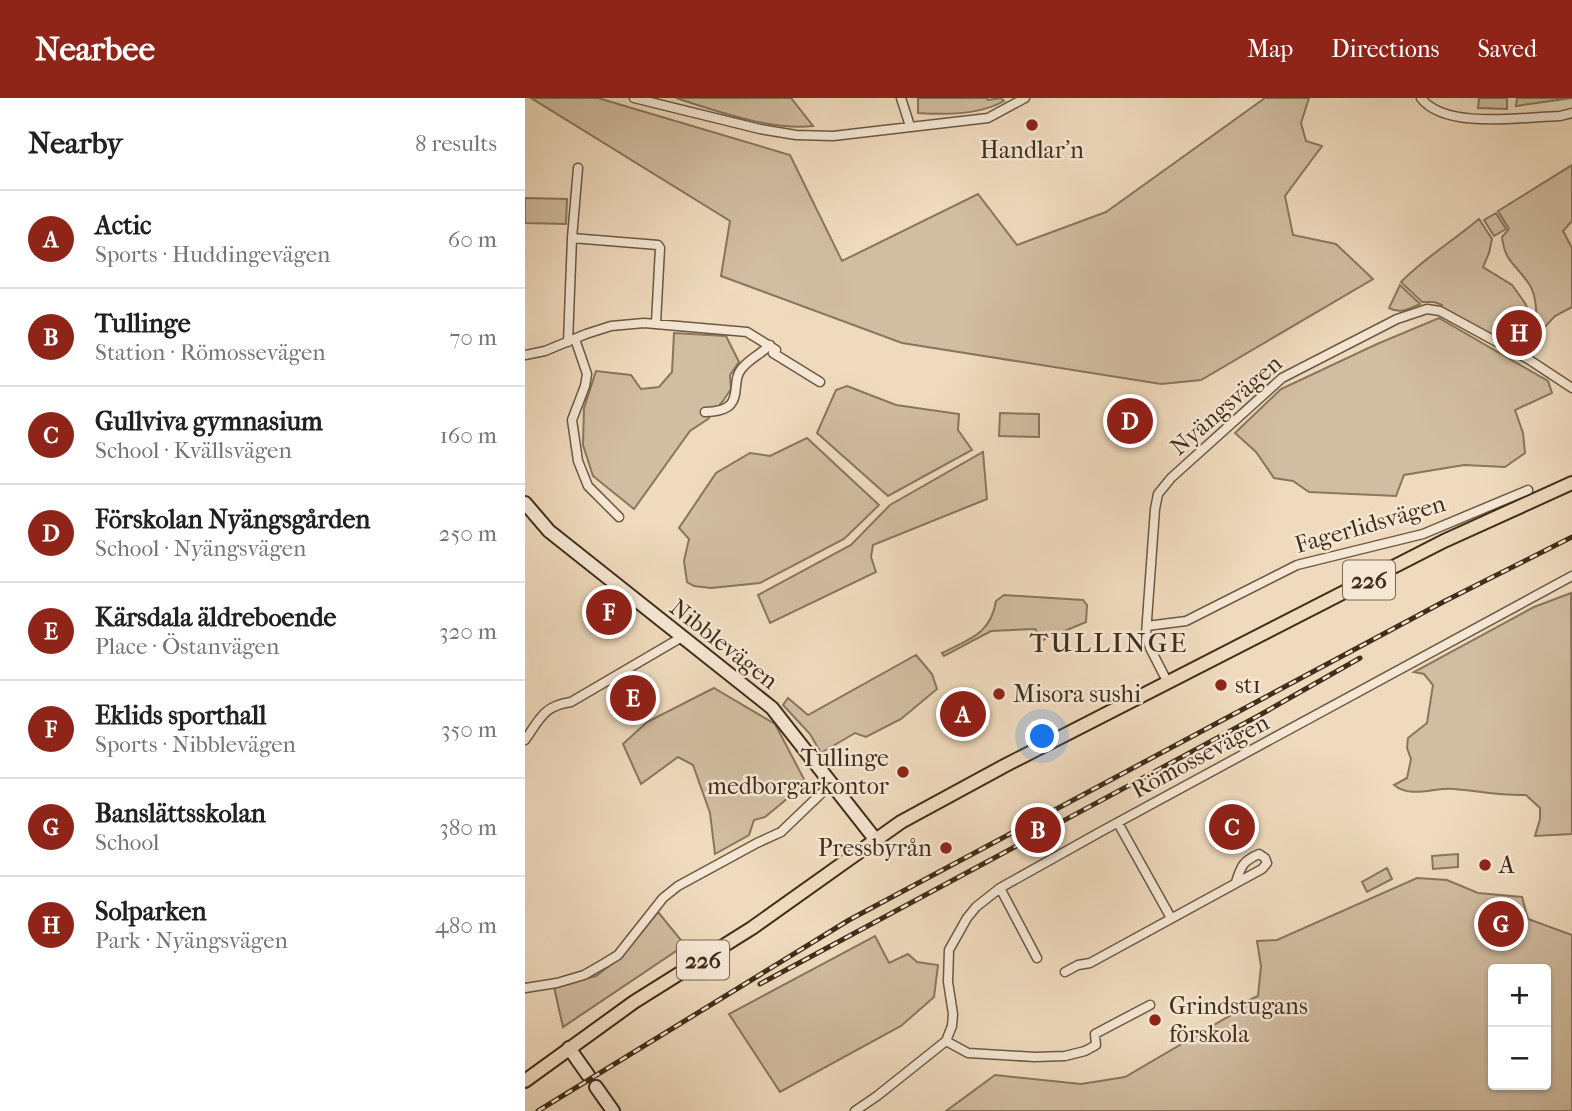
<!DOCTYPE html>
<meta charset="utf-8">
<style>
body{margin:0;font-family:"IM FELL French Canon",serif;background:#f2f2f2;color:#202124}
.controls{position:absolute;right:21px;bottom:21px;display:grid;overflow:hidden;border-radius:7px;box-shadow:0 2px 5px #0004}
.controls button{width:63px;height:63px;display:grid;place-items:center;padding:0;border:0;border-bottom:2px solid #e0e0e0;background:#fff;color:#202124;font:35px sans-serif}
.you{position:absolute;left:518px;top:639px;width:24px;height:24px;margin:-18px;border:5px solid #fff;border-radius:50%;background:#1a73e8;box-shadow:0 0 0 10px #1a73e833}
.badge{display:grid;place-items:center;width:46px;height:46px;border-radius:50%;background:#8f2418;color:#fff;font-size:23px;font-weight:700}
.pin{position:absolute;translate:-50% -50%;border:4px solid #fff;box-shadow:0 2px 7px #0006}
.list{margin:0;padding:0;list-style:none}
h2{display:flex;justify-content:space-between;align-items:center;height:91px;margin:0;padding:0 28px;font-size:30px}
h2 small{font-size:23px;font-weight:400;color:#757577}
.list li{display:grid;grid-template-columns:46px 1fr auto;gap:21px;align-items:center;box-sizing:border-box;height:98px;padding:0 28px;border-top:2px solid #e0e0e0}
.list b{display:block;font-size:26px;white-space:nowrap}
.list p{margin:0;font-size:23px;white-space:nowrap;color:#757577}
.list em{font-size:23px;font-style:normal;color:#757577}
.map{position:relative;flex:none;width:1047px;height:1013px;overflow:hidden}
header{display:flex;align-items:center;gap:42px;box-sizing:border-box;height:98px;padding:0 35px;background:#8f2418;color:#fff}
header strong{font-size:33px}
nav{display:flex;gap:38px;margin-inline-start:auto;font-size:24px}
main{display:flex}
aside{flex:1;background:#fff}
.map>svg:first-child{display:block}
.green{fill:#d1bda1;stroke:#88765e;stroke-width:2;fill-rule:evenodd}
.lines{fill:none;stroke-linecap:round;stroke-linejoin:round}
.street-casing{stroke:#6c5943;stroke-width:11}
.secondary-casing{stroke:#402e1a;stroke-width:16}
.primary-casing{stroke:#402e1a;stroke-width:16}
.street{stroke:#f5e7d4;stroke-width:8}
.secondary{stroke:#f5e7d4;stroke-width:12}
.primary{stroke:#efdabd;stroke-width:12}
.rail-casing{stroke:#402e1a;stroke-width:5}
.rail{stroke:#f5e7d4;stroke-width:2.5;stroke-dasharray:8;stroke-linecap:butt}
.poi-dot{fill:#8f2418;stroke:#f5e7d4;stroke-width:2.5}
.labels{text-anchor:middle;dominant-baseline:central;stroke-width:5;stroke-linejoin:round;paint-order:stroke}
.shield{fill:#f5e7d4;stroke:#766652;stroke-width:2}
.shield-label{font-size:23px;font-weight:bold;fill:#402e1a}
.poi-label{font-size:24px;fill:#402e1a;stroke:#f5e7d4;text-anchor:start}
.street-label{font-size:24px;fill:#402e1a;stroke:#f5e7d4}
.quarter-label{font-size:28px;letter-spacing:2px;fill:#402e1a;stroke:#f5e7d4}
</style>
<header>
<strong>Nearbee</strong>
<nav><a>Map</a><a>Directions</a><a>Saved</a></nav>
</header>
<main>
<aside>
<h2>Nearby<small>8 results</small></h2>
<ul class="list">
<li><span class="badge">A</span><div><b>Actic</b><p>Sports · Huddingevägen</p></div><em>60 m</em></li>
<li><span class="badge">B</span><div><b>Tullinge</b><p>Station · Römossevägen</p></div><em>70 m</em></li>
<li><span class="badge">C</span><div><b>Gullviva gymnasium</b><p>School · Kvällsvägen</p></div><em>160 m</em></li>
<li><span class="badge">D</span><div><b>Förskolan Nyängsgården</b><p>School · Nyängsvägen</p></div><em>250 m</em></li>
<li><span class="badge">E</span><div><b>Kärsdala äldreboende</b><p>Place · Östanvägen</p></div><em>320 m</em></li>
<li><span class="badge">F</span><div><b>Eklids sporthall</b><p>Sports · Nibblevägen</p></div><em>350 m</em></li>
<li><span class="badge">G</span><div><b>Banslättsskolan</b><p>School</p></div><em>380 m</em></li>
<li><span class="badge">H</span><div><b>Solparken</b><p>Park · Nyängsvägen</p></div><em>480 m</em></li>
</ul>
</aside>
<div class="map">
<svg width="1047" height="1013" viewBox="0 0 1047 1013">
<rect width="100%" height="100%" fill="#efdabd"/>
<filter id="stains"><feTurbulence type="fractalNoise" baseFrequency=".00286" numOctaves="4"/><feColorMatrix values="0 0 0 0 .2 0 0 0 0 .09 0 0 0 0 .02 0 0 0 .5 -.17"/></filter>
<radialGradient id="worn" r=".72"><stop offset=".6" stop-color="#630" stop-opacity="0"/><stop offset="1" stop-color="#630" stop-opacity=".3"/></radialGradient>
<path class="green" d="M6 0H73L265 57 317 163 453 96 492 147 581 114 740 0H784L776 25 781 43 797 48 760 98 768 137 811 146 848 181 676 282 636 286 377 245 196 178 205 123Z
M151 0H266L288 28C247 33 191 13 151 0Z
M393 0H461L463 2 476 0 479 3C455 17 421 17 393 15Z
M954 0H982V11L953 10Z
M992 0H1047L991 8Z
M1047 67V123L1038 133 1047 150V209L1030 218 1016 233 1012 229C1011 214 1012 198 1004 186 991 166 980 165 977 139L984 131 973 113Z
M0 100 42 101 41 126 0 125Z
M971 115 981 131 969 138 959 122Z
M954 121 967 141 964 155 958 169 987 187 1000 205 1009 226 1010 246 1003 260 916 212 917 207 909 204H897L876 184C899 160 928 143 954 121Z
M875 187 895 206C883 211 876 216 864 210Z
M914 220 1023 283 1027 295 990 312 998 335 1000 355 980 369 939 367 879 377 871 398 784 394 768 383 749 380 731 354 710 335 756 291 852 246Z
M149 235 201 238 214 264 205 277 206 291 198 303 183 321 165 333 109 411 68 378 58 347 59 310 71 273 106 277 116 291 134 289 147 274Z
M322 288 371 307 434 316 433 332 447 352 363 398 292 335 311 292Z
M475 315 514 316V339L474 338Z
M282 340 354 407 319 441 235 485 186 490 169 488 162 484 159 463 164 441 154 430 191 375 225 355 245 358Z
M458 354 462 401 348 447 346 459 351 474 245 525 233 497 326 447 365 407Z
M1046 495 1047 736 1010 738 1015 721V710L1001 697C976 698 954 693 929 691 910 689 886 701 869 687L882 680 886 661 882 650 883 640 902 625 908 587 899 576 889 574 1009 509Z
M479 497 558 502 562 507 561 524 518 542 510 531 466 533 419 558 417 555C444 541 466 536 471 503Z
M391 557 407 576 412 591 376 621 341 639 330 635 296 655 285 636 258 607 263 600 283 617Z
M189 590 250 626 281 685 240 719 229 722 224 737 190 756 185 715 168 667 153 659 116 686 98 646 122 624Z
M933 756V769L908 771 907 758Z
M862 770 867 781 842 794 837 784Z
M892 780 922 782 953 795 997 799 1003 821 1047 837V1013H421L470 977 556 986 600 979 706 917 711 908 733 898 736 868 732 843 752 842ZM968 871H1021V987H968Z
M133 814 160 847 38 929 29 889 71 878 97 858Z
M350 838 364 865 383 856 392 864 413 867 409 899 376 928 255 994 204 916Z"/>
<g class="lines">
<defs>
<path id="street" d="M109 0 235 31 271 37 308 38 463 20 500 0
M376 0 385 28
M896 0C920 32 999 19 1035 18L1047 15
M47 140 133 147 135 150 131 225
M50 241 62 276 60 288 47 322 53 363 63 388 94 419
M43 244 47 140 53 70
M0 257 20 253 61 236 86 228 119 225 222 234 251 252 248 255 295 284
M180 314C225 313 202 285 218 269 226 260 237 255 245 247
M622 528 661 523 772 467 898 436 1003 392
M643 585 625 550 621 536 630 411 633 396 646 380 757 280 872 221 902 211 915 213 1003 261 1047 290
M0 642C15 621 18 608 46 604L157 539
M593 725 646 820
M475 790 512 860
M540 874 553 867 565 865 737 771 742 765 740 760 734 756C718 763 716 768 711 784
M0 890 32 885 59 877 80 865 93 857 138 800 153 788 232 745 256 734 307 685
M421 943 443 955 510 959 540 958 560 953 571 947 570 936 625 907
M330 1013 352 998 421 943 427 928 428 916 423 884 424 852 442 820 451 809 475 790 577 733 1047 478"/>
<path id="secondary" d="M0 405 24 433 247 610 350 741
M44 950 63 977
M71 989 88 1013"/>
<path id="primary" d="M0 983 109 904 227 830 376 724 481 667 919 443 1047 385"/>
</defs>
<use href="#street" class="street-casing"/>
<use href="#secondary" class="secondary-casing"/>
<use href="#primary" class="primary-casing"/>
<use href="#street" class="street"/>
<use href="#secondary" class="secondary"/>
<use href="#primary" class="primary"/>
<defs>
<path id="rail" d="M235 886 733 618 835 560
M13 1013 324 822 920 503 1047 439"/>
</defs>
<use href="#rail" class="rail-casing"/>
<use href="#rail" class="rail"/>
</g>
<g class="poi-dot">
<circle cx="507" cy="27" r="7"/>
<circle cx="696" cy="587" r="7"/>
<circle cx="474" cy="596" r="7"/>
<circle cx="378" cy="674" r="7"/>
<circle cx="421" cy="750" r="7"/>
<circle cx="960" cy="767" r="7"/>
<circle cx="630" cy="922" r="7"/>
</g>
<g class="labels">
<g class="shield">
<rect x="818" y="462.5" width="52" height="39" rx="5"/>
<rect x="152" y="842.5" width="52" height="39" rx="5"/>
</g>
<g class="shield-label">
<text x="844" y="482">226</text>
<text x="178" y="862">226</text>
</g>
<g class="poi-label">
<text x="507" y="52" text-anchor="middle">Handlar'n</text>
<text x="710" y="587">st1</text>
<text x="488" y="596">Misora sushi</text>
<text x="364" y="660" text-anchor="end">Tullinge<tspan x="364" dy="28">medborgarkontor</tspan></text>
<text x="407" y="750" text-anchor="end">Pressbyrån</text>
<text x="974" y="767">A</text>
<text x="644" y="908">Grindstugans<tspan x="644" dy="28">förskola</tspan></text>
</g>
<g class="street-label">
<text transform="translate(701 307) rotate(-41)">Nyängsvägen</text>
<text transform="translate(845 426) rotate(-16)">Fagerlidsvägen</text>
<text transform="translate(199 546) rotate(38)">Nibblevägen</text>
<text transform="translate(675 658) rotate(-28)">Römossevägen</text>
</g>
<g class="quarter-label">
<text x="584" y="544">TULLINGE</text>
</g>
</g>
<rect width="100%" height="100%" filter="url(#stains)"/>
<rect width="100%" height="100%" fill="url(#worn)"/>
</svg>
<div class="controls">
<button>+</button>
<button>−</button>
</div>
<div class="you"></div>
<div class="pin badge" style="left:438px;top:616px">A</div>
<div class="pin badge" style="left:513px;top:732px">B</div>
<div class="pin badge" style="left:707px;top:729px">C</div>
<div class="pin badge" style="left:605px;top:323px">D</div>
<div class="pin badge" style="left:108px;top:600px">E</div>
<div class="pin badge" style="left:84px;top:514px">F</div>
<div class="pin badge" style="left:976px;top:826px">G</div>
<div class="pin badge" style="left:994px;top:235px">H</div>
</div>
</main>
